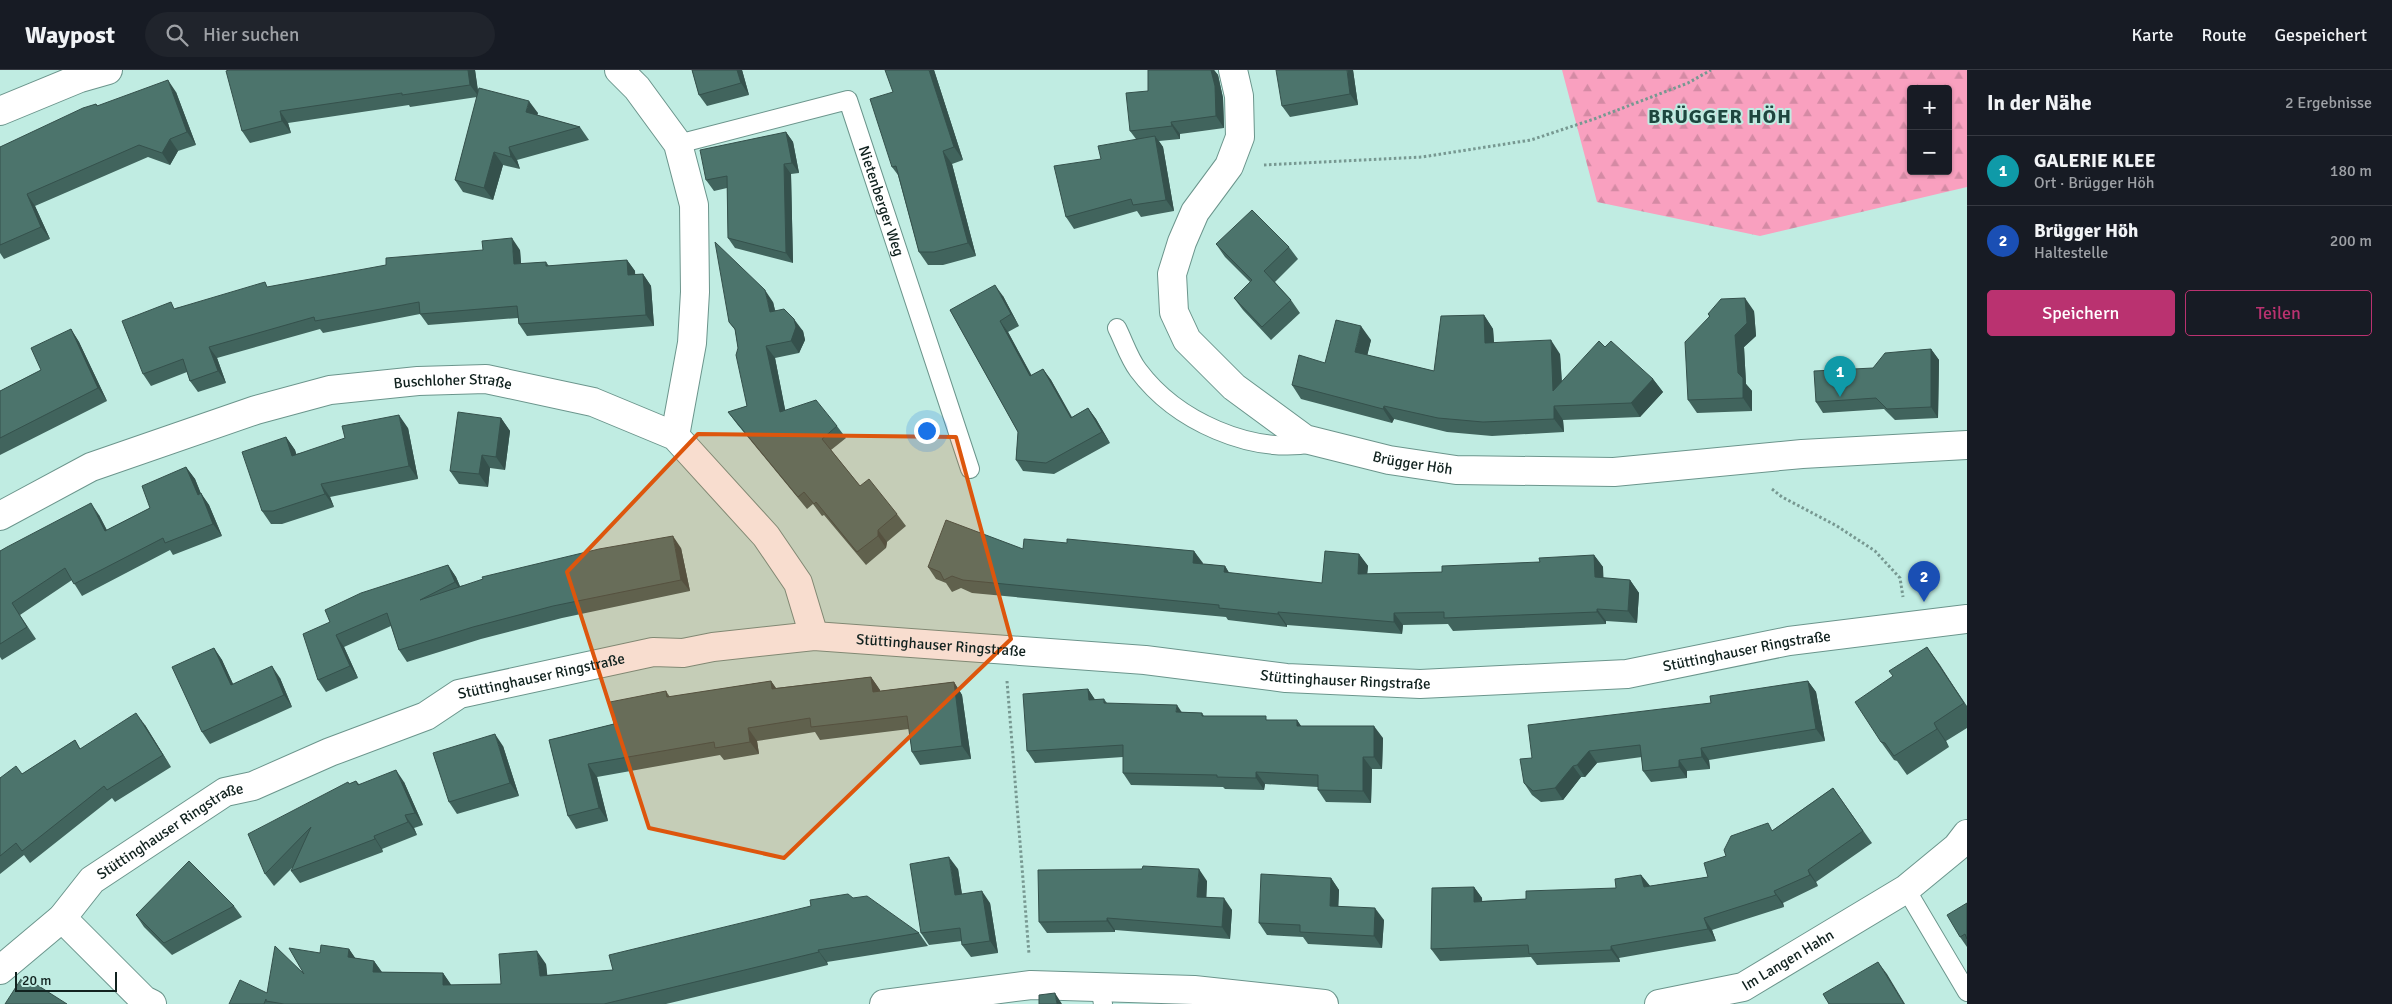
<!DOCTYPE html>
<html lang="de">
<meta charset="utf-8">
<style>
body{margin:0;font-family:Signika,sans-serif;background:#20242c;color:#f1f3f6}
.controls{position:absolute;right:15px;top:15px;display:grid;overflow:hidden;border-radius:5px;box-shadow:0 1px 4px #0004}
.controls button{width:45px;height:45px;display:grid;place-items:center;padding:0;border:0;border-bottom:1px solid #363941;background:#171b24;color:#f1f3f6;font:25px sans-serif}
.scale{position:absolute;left:15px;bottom:12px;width:102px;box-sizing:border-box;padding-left:5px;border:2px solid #11221f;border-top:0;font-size:14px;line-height:18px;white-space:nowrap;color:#11221f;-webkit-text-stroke:4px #c0ece2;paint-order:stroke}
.you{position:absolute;left:926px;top:360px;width:18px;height:18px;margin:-12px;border:4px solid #fff;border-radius:50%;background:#1a73e8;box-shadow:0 0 0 8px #1a73e833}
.badge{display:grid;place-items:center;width:32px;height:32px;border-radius:50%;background:#ba3270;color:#fff;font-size:16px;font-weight:700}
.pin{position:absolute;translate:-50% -41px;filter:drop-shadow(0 1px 2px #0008)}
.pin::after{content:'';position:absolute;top:26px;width:18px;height:15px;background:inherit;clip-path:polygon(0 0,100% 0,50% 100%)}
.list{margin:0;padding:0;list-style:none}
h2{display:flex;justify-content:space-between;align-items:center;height:65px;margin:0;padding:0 20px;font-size:21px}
h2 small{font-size:16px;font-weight:400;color:#9ea1a6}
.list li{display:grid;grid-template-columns:32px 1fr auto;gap:15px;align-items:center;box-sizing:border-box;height:70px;padding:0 20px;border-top:1px solid #363941}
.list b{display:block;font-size:19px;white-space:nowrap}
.list p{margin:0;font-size:16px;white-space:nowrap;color:#9ea1a6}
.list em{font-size:16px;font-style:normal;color:#9ea1a6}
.actions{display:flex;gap:10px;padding:15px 20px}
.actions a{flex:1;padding:11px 0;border:1px solid #ba3270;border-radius:5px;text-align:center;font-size:18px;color:#ba3270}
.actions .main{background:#ba3270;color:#fff}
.icon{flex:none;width:28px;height:28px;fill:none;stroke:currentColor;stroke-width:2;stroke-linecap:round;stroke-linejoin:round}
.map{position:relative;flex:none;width:1967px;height:934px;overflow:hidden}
header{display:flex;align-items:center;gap:30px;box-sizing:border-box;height:70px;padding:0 25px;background:#171b24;border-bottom:1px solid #363941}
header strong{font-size:24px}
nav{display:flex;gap:28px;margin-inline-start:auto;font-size:18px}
.search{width:350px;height:45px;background:#20242c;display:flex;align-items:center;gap:12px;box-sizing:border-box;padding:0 18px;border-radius:28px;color:#9ea1a6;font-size:19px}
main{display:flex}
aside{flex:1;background:#171b24}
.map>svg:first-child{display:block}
.forest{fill:url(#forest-firs);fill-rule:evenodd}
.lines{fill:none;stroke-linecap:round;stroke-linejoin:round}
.service-casing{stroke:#6b958c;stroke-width:20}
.minor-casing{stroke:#6b958c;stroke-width:30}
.path{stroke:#779891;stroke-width:3;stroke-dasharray:2.5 2.5;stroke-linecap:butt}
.service{stroke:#fff;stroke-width:18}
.minor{stroke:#fff;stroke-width:28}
.wall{fill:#41645d}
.shaded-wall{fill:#35514c}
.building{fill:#4c746c;stroke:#35514c}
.marked{fill:#dd560d;fill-opacity:0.2;stroke:#dd560d;stroke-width:4;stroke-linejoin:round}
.labels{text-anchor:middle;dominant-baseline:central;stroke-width:4;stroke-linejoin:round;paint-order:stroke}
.street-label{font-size:15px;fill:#11221f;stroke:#c0ece2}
.district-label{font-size:20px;font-weight:bold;letter-spacing:1px;fill:#1e463f;stroke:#c0ece2}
</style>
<header>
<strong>Waypost</strong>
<div class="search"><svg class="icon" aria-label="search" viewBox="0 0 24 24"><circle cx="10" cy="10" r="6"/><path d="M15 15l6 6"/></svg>Hier suchen</div>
<nav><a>Karte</a><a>Route</a><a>Gespeichert</a></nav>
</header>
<main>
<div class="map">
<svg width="1967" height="934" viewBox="0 0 1967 934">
<defs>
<pattern id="forest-firs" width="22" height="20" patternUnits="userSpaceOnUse" patternTransform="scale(1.25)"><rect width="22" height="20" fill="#f9a0bf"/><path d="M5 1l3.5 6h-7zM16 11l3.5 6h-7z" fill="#d48aa4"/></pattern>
</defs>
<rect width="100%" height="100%" fill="#c0ece2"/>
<path class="forest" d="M1562 0H1967V117L1760 166 1597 132ZM1911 19H1948V101H1911Z"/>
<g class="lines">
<defs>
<g id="service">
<path id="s1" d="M678 74 848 30 970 399"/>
<path d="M1117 258C1124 272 1129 288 1138 300 1176 351 1251 385 1315 373"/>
<path d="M1906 819 1967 922"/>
<path d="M1100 917 1103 934"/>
</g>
<g id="minor">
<path d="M619 0 637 18 678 74 694 135 695 222 692 273 675 366"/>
<path id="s2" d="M1233 0 1239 26 1240 67 1229 96 1195 142 1182 172 1172 204 1174 242 1187 270 1234 317 1305 369 1389 390 1456 400 1614 402 1802 384 1967 375"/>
<path d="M0 41 80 8 108 0"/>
<path id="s3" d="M0 446 91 397 256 340 330 320 418 311 486 309 593 332 675 366 766 466 798 513 814 566"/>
<path d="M62 848 144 930 152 934"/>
<path id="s4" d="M0 900 62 848 92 810 225 722 253 716 330 682 426 646 459 624 653 582 683 583 713 577 814 566 1145 590 1286 608 1420 614 1627 604 1789 571 1967 549"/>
<path d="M884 934 1031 915 1194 920 1324 934"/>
<path id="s5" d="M1659 934 1743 917 1906 819 1957 777 1967 764"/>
</g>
</defs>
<use href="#service" class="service-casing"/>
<use href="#minor" class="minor-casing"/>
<path class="path" d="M1264 95 1422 87 1531 70 1594 49 1688 13 1711 0
M1772 419 1782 427 1837 456 1875 481 1900 508 1903 527
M1007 611 1029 884"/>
<use href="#service" class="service"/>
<use href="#minor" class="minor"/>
</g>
<path class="wall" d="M229 0H475L478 23 538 43 537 45 580 57 589 70 517 90 520 99 503 95 493 130 463 122 455 110 477 27 410 37 409 35 288 53 291 63 250 73 242 61Z
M692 0H742L749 25 707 36 699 25Z
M934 0 963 90 952 94 976 186 943 195H928L919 182 898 105 892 97 893 22Z
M1148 0H1214L1218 5 1223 28 1224 58 1180 64V69L1159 71 1163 77 1174 141 1141 147 1137 141 1074 159 1066 147 1101 89 1136 69 1130 61 1148 21Z
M1353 0 1358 35 1290 47 1282 36Z
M176 22 196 75 178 81 170 95 148 87 35 136 50 169 4 189 0 183V77L96 34 98 36Z
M786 62 793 72 799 103 791 104 793 193 735 178 728 168 727 118 714 121 706 110Z
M1216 174 1289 177 1298 189 1275 212 1291 230 1300 243 1271 270 1243 240 1234 228 1250 212 1225 187Z
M520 180 521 194 546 192 549 196 627 190 635 201V205L643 204 651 216 654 256 527 266 519 254 518 248 428 255 420 244 323 263 320 259 217 288 226 313 198 322 190 311 187 302 151 316 143 304 176 238 268 217Z
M1003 226 1019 256 1008 262 1032 306 1043 299 1051 310 1072 347 1088 338 1096 349 1110 373 1054 404 1023 401 1016 390 1018 362 950 240Z
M773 232 775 240 803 261 805 270 799 283 775 288 785 340 837 356 846 368 831 380 860 416 897 444 906 456 887 472 886 478 866 495 824 445 822 446 813 434 807 439 737 354 728 342 747 336 738 278 735 260 729 252Z
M1754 241 1756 266 1744 277 1746 314 1752 321V341L1697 343 1688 330 1709 246 1708 244Z
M1484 245 1493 259 1494 273 1560 284 1562 312 1605 277 1653 309 1663 322 1640 347 1563 350 1564 362 1492 366 1447 362 1394 349 1392 353 1301 329 1292 315 1325 293 1371 270 1367 285 1434 301Z
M71 259 79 272 107 331 0 385V321L41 300Z
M1931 279 1939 290 1938 348 1895 350 1884 339 1823 343 1816 332 1873 298Z
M501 348 510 361 505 400 490 398 488 417 459 414 450 401Z
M408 358 418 409 330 427 334 437 282 454H271L262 441 286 367 295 380 296 384Z
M186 397 195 409 201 424 209 435 222 466 173 485 170 480 82 526 72 510 20 545 36 569 2 590 0 587V481L99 445 107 460 150 438Z
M1067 473 1194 481 1202 494 1225 496 1229 503 1322 513 1359 484 1368 496 1367 504 1442 502 1540 492 1594 485 1603 497V508L1630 510 1639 523 1637 553 1606 551V554L1453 561 1448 554 1403 555 1402 564 1287 555V557L1228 550 1226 547 972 523 961 518 952 522 946 513 936 509 928 497 1023 479Z
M681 478 690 521 562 548 481 569 407 592 399 580 391 556 344 577 358 608 326 622 318 610 330 552 448 495 456 507 460 516Z
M1927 577 1967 636V658L1946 671 1949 677 1907 705 1897 691 1894 690 1881 672 1893 606Z
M214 578 222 590 233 614 280 608 292 637 210 674 202 662Z
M871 607 880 620V621L954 612 962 625 971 689 920 695 912 682 909 659 820 670 815 662 757 671 759 684 724 690 720 685 597 707 608 751 576 759 568 746 549 670 614 654 666 621 670 627 771 611 776 618Z
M1808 611 1816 622 1825 671 1709 690 1710 699 1687 701V708L1651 712 1643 701 1642 687 1597 693 1585 707H1581L1563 730 1541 732 1532 725 1524 713 1532 688 1711 633Z
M1088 619 1095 630 1104 629 1107 633 1182 642 1202 643 1204 646 1269 650H1297L1301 656 1383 668 1382 699H1372L1371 733 1326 732 1318 720V717L1265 714 1264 720 1225 719 1223 717 1131 715 1123 703V687L1035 693 1027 681Z
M145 655 171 697 115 732 112 728 30 793 24 785 0 804V708L22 704 75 670 80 679Z
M503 676 519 726 457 744 449 732Z
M356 711 359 714 404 712 423 755 414 758 417 765 382 779 383 782 300 813 291 801 293 797 274 816 265 804 349 714Z
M1833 718 1872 773 1816 812 1818 816 1783 833 1784 837 1712 860 1716 871 1619 888 1620 892 1537 895 1531 887 1440 891 1431 879 1474 817 1482 828V831L1526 829 1616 818 1641 805 1650 816 1708 807 1726 786 1773 760Z
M958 799 962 824 990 833 998 883 971 887 962 875V871L929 875 921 863Z
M1331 808 1339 820 1338 836 1384 850 1382 878 1308 874 1303 867 1267 865 1259 853Z
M1207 811 1206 827 1232 840 1230 869 1115 860V862L1047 863 1039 852Z
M853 828 919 863 928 876 827 892 828 895 666 934H229L267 923 349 879 355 888 374 891 382 902 443 903 451 915 501 914 546 894 547 905 613 900Z
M1967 833V877L1960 867Z
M234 836 242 847 172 885 144 857 136 845Z"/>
<path class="shaded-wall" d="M468 0H475L479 27 470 15Z
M737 0H742L749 25 741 13Z
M929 0H934L963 90 954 77Z
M1211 0H1214L1218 5 1223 28 1224 58 1216 46Z
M1347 0H1353L1358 35 1350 24Z
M168 10 176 22 196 75 187 62Z
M529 31 538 43 534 55 526 42Z
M280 41 288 53 291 63 282 51Z
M1171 52 1180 64V69L1172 56Z
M786 62 793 72 799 103 792 93Z
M1155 66 1163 77 1174 141 1166 130Z
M170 69 178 81 170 95 162 83Z
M509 77 517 90 520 99 511 87Z
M943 81 952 94 976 186 968 173Z
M494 82 503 95 493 130 484 118Z
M784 94 791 104 793 193 786 183Z
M27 124 35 136 50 169 41 157Z
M512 168 520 180 522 206 514 194Z
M627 190 635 201 636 217 628 205Z
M643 204 651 216 654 256 646 245Z
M995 215 1003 226 1019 256 1011 244Z
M765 220 773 232 778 254 770 242Z
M1745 228 1754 241 1756 266 1744 277 1746 314 1752 321V341L1743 328 1738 303 1735 265Z
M1484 245 1493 259 1495 287 1485 273Z
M794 249 803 261 805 270 799 283 791 271Z
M1000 251 1008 262 1038 318 1030 306Z
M1361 256 1371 270 1365 295 1355 282Z
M71 259 79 272 107 331 98 318Z
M1551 270 1560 284 1563 334 1553 321Z
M766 276 775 288 788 354 780 342Z
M209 277 217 288 226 313 218 301Z
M1931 279 1939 290 1938 348 1931 337Z
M1043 299 1051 310 1078 359 1071 348Z
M1653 309 1663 322 1640 347 1631 333Z
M1384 336 1394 349 1392 353 1383 339Z
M1554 336 1563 350 1564 362 1554 349Z
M1088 338 1096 349 1110 373 1102 362Z
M399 345 408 358 418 409 409 396Z
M501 348 510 361 505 400 496 387Z
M286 367 295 380 301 398 292 386Z
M482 385 490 398 488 417 479 404Z
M186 397 195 409 206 436 198 425Z
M321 414 330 427 334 437 325 424Z
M201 423 209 435 222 466 213 454Z
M91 433 99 445 113 473 105 461Z
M878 460 887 472 886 478 878 466Z
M673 466 681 478 690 521 681 510Z
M1194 481 1203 493 1201 505 1193 493Z
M1359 484 1368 496 1366 516 1358 504Z
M1594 485 1603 497 1604 519 1595 507Z
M448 495 456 507 463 524 455 512Z
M1225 496 1233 509 1224 502Z
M1630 510 1639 523 1637 553 1628 541Z
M1597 539 1606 551V554L1597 542Z
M1278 542 1287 555V557L1278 544Z
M1394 543 1403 555 1402 564 1394 552Z
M336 565 344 577 358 608 350 596Z
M1927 577 1940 595 1967 637Z
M214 578 222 590 239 627 231 615Z
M272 596 280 608 292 637 284 625Z
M871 607 880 620 882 635 873 622Z
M771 611 780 624 772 619Z
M1808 611 1816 622 1825 671 1816 659Z
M954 612 962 625 971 689 962 676Z
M1088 619 1096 631 1089 630Z
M1177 635 1185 647 1176 642Z
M136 643 145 655 171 697 163 685Z
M1297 650 1305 662 1297 656Z
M1934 653 1946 671 1949 677 1937 659Z
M1374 656 1383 668 1382 699 1374 687Z
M748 658 757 671 759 684 750 672Z
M495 664 503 676 519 726 510 713Z
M1701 678 1709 690 1710 699 1702 687Z
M1589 681 1597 693 1585 707 1577 695Z
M1363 687 1372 699 1371 733 1363 721Z
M1679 690 1687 701V708L1679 697Z
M588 694 597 707 608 751 599 738Z
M1573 696 1581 707 1563 730 1555 718Z
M396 700 404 712 423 755 415 743Z
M1256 702 1265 714 1264 720 1256 708Z
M405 745 414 758 417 765 408 752Z
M374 766 382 779 383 782 375 769Z
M949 787 958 799 964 838 955 825Z
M1199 799 1207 811 1206 838 1197 827Z
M1808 800 1816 812 1818 816 1810 805Z
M1641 805 1650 816 1644 817Z
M1331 808 1339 820 1338 847 1330 836Z
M1474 817 1482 828 1483 843 1474 832Z
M982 821 990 833 998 883 990 871Z
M1774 821 1783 833 1784 837 1776 825Z
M1224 828 1232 840 1230 869 1222 857Z
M1375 838 1384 850 1382 878 1374 866Z
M1107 848 1115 860V862L1107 851Z
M1704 848 1712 860 1716 871 1708 859Z
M1611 876 1619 888 1620 892 1611 880Z
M349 879 358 892 348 887Z
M818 880 827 892 828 895 819 882Z
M537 881 546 894 549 919 540 906Z
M374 891 383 904 373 902Z
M1878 892 1887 904 1905 934H1904Z
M443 903 452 916 443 915Z
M1055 923 1062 934H1057Z"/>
<path class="building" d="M229 0H468L470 15 402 25V23L280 41 282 51 242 61 226 1Z
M692 0H737L741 13 699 25Z
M885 0H929L954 77 943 81 968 173 934 182H919L896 96 892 97 870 29 893 22Z
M1148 0H1211L1215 16 1216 46 1171 52 1172 56 1130 61 1126 23 1148 21Z
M1276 0H1347L1350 24 1282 36Z
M168 10 187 62 170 69 162 83 139 75 27 124 41 157 0 175V77L83 38 96 34 97 36Z
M479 18 529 31 526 42 580 57 509 77 511 87 494 82 484 118 455 110Z
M786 62 792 93 784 94 786 183 728 168 727 106 706 110 700 80Z
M1155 66 1166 130 1133 135 1131 129 1066 147 1054 96 1101 89 1098 76Z
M1252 140 1289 177 1264 201 1291 230 1262 257 1234 228 1252 210 1216 174Z
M512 168 514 194 546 192V196L627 190 628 205 643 204 646 245 519 254 517 236 420 244 419 232 315 251 314 247 209 277 218 301 190 311 183 289 143 304 122 251 171 232 174 239 265 212 267 217 386 195V188L483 180 482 171Z
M715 172 765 220 770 242 784 239 794 249 796 257 791 271 766 276 780 342 816 330 837 356 822 369 860 416 869 409 897 444 878 460V466L857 482 816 432 814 434 804 422 798 427 728 342 747 336 736 285 738 278 735 259 729 252Z
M995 215 1011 244 1000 251 1030 306 1043 299 1071 348 1088 338 1102 362 1046 393 1016 390 1018 362 950 240Z
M1745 228 1747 253 1735 265 1738 303 1743 308V328L1688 330 1685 272 1710 246 1708 244 1721 229Z
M1484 245 1485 273 1551 270 1553 321 1599 271 1605 277 1611 271 1653 309 1631 333 1554 336V349L1483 352 1438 348 1384 336 1383 339 1292 315 1299 285 1325 293 1336 250 1361 256 1355 282 1434 301 1441 246Z
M71 259 98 318 0 368V321L41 300 31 278Z
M1931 279V337L1887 339 1876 328 1816 332 1814 301 1873 298 1885 283Z
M458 342 501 348 496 387 482 385 479 404 450 401Z
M399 345 409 396 321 414 325 424 273 441H262L242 382 286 367 292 386 345 368 342 356Z
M186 397 198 425 201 423 213 454 165 473 163 468 74 514 65 498 12 533 27 557 0 574V481L7 477 91 433 105 461 150 438 142 416Z
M946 450 1023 479 1024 469 1067 473V469L1194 481 1193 493 1225 496 1224 502 1322 513 1325 481 1359 484 1358 504 1442 502V496L1540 492 1539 488 1594 485 1595 507 1630 510 1628 541 1597 539V542L1444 548V542L1394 543V552L1278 542V544L1219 538V535L963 510 952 506 944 510 940 502 928 497Z
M673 466 681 510 553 536 473 557 399 580 387 543 336 565 350 596 318 610 303 564 330 552 325 540 361 523 448 495 455 512 420 530 483 509 482 507 599 479Z
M1927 577 1964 633 1934 653 1937 659 1894 686 1885 673 1881 672 1855 632 1893 606 1889 601Z
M214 578 231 615 272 596 284 625 202 662 172 597Z
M871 607 873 622 954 612 962 676 912 682 907 646 811 657 810 648 748 658 750 672 715 678 714 672 588 694 599 738 568 746 549 670 614 654 610 632 666 621 667 627 771 611 772 619Z
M1808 611 1816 659 1701 678 1702 687 1679 690V697L1643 701 1640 675 1589 681 1577 695 1573 696 1555 718 1533 721 1524 713 1520 689 1532 688 1528 655 1711 633 1710 626Z
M1088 619 1089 630 1104 629V633L1177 635 1176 642 1202 643V646H1266V650H1297V656H1374V687H1363V721L1318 720V705L1256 702V708L1217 707V705L1123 703V675L1027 681 1023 624Z
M136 643 163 685 107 720 104 716 22 781 16 773 0 786V708L16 696 22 704 75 670 80 679Z
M495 664 510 713 449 732 433 683Z
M396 700 415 743 405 745 408 752 374 766 375 769 291 801 311 757 265 804 248 764 348 712 349 714 356 711 358 715Z
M1833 718 1863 761 1808 800 1810 805 1774 821 1776 825 1704 848 1708 859 1611 876V880L1529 884 1528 875 1431 879 1432 818 1474 817V832L1526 829V821L1616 818 1615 809 1641 805 1644 817 1708 807 1704 793 1726 786 1724 780 1731 766 1768 753 1772 761Z
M949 787 955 825 982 821 990 871 962 875 960 858 921 863 910 794Z
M189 791 234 836 164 873 136 845Z
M1143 796 1199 799 1197 827 1224 828 1222 857 1107 848V851L1039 852 1038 800 1142 799Z
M1261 804 1331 808 1330 836 1375 838 1374 866 1300 862V855L1259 853Z
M848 824 853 828 867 826 919 863 818 880 819 882 604 934H284L266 931V929L264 934H229L240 910 267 923 275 876 304 904 289 878 320 883 321 875 349 879 348 887 374 891 373 902 443 903V915L501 914 499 884 537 881 540 906 613 900 609 885 811 836 810 830Z
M1967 833V869L1965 864 1960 867 1947 845Z
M1878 892 1904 934H1829L1823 924Z
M23 906 67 934H5Z
M1055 923 1057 934H1039V925Z"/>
<path class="marked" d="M698 364 956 367 1011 569 784 788 649 758 567 502Z"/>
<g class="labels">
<g class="street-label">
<text stroke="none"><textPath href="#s1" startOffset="282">Nietenberger Weg</textPath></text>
<text stroke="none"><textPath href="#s3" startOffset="478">Buschloher Straße</textPath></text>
<text stroke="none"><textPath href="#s2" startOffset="556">Brügger Höh</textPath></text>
<text stroke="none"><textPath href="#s4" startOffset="1032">Stüttinghauser Ringstraße</textPath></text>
<text stroke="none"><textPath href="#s4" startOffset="1842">Stüttinghauser Ringstraße</textPath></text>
<text stroke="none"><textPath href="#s4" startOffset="628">Stüttinghauser Ringstraße</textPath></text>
<text stroke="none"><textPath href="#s4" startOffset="1438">Stüttinghauser Ringstraße</textPath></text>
<text stroke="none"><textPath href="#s4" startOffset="222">Stüttinghauser Ringstraße</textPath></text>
<text stroke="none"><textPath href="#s5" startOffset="138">Im Langen Hahn</textPath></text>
</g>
<g class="district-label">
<text x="1720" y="46">BRÜGGER HÖH</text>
</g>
</g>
</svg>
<div class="controls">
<button>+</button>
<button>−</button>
</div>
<div class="scale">20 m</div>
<div class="you"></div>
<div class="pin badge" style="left:1840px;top:327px;background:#0f9aa8">1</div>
<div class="pin badge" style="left:1924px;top:532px;background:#1a4fb4">2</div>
</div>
<aside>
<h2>In der Nähe<small>2 Ergebnisse</small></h2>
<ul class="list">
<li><span class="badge" style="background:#0f9aa8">1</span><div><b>GALERIE KLEE</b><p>Ort · Brügger Höh</p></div><em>180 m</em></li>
<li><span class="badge" style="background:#1a4fb4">2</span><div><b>Brügger Höh</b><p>Haltestelle</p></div><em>200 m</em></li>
</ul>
<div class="actions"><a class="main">Speichern</a><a>Teilen</a></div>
</aside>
</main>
